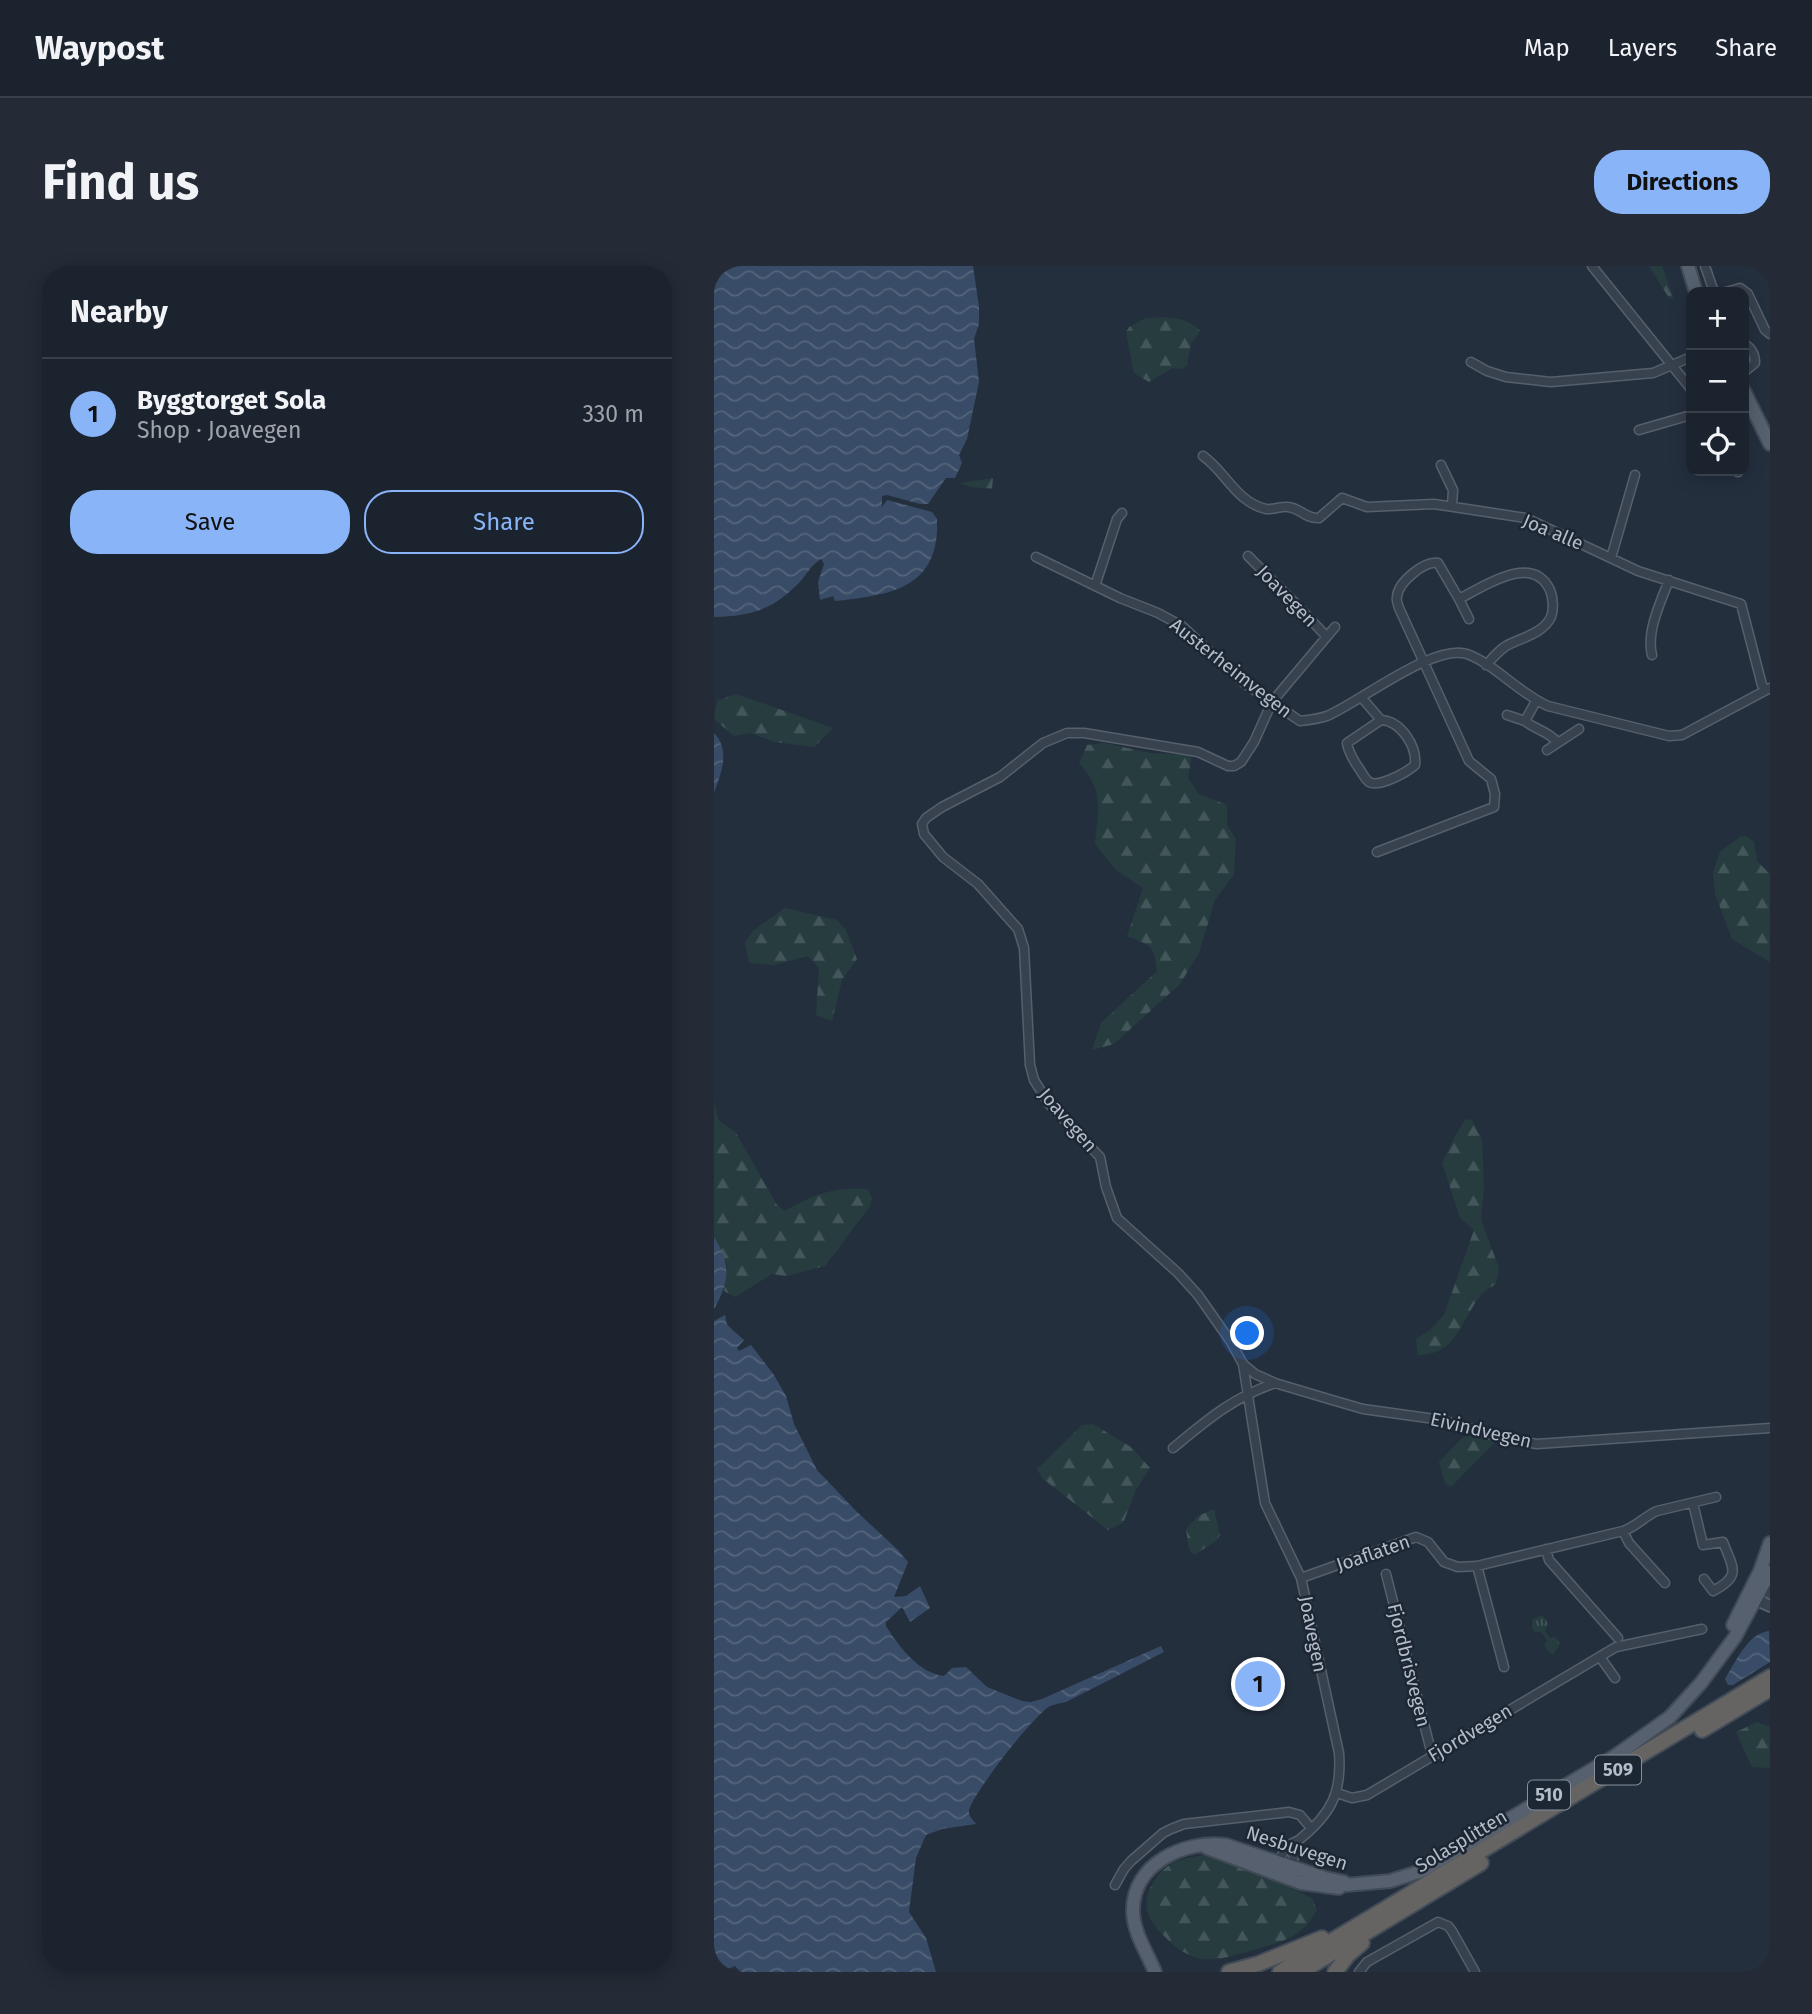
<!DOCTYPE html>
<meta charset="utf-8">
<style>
body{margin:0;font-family:"Fira Sans",sans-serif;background:#242b36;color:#f1f3f6}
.controls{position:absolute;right:21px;top:21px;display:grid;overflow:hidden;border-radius:14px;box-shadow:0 4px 18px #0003}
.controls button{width:63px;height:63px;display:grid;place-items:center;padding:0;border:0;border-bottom:2px solid #39404a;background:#1b232e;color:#f1f3f6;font:35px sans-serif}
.you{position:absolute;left:534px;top:1068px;width:24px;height:24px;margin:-18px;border:5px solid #fff;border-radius:50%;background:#1a73e8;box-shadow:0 0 0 10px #1a73e833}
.badge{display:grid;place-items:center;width:46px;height:46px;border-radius:50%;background:#8ab4f8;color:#111;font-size:23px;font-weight:700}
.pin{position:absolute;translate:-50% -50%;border:4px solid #fff;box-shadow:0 2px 7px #0006}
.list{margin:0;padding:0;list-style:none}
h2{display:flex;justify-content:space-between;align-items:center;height:91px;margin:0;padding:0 28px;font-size:30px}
h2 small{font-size:23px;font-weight:400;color:#a0a4aa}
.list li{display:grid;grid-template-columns:46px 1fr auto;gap:21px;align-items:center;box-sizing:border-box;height:112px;padding:0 28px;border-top:2px solid #39404a}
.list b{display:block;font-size:26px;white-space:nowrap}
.list p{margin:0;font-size:23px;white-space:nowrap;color:#a0a4aa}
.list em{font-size:23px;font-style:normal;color:#a0a4aa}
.actions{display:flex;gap:14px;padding:21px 28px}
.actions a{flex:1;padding:16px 0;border:2px solid #8ab4f8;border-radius:28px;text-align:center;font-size:24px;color:#8ab4f8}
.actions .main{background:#8ab4f8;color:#111}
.icon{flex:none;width:38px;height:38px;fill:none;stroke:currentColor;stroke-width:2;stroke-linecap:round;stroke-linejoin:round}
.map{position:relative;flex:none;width:1056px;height:1706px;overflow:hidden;border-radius:28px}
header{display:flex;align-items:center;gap:42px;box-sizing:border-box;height:98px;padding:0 35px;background:#1b232e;border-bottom:2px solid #39404a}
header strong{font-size:33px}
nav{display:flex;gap:38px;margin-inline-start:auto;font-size:24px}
.intro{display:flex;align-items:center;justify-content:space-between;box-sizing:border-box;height:168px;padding:0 42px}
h1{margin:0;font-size:49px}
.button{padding:18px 32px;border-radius:28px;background:#8ab4f8;color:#111;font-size:24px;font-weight:700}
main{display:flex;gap:42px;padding:0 42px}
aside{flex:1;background:#1b232e;border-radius:28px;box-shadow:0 4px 18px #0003}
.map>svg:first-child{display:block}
.grass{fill:url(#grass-tufts)}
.forest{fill:url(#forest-firs)}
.water{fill:url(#water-waves)}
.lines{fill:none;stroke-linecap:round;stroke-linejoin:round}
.minor-casing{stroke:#565f6c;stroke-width:11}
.tertiary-casing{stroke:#565f6c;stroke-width:14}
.primary-casing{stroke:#414a57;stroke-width:16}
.trunk-casing{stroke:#434c59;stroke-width:18}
.minor{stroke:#38414e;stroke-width:8}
.tertiary{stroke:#38414e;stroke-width:10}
.primary{stroke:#56606e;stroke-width:12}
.trunk{stroke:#656462;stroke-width:14}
.labels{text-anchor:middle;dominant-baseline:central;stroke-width:5;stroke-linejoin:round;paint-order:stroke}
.shield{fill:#1d2633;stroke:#878f9c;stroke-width:2}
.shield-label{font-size:18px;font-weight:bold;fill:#b4bcc9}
.street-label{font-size:19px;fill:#b4bcc9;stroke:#1d2633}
</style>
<header>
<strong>Waypost</strong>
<nav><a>Map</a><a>Layers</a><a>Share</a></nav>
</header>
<div class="intro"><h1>Find us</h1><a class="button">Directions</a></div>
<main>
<aside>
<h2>Nearby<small></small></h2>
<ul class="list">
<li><span class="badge">1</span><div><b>Byggtorget Sola</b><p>Shop · Joavegen</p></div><em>330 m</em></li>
</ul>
<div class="actions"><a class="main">Save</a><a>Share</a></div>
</aside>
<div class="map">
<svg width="1056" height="1706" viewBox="0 0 1056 1706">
<defs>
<pattern id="grass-tufts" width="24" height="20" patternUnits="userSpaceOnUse" patternTransform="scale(1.75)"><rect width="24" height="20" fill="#263c3f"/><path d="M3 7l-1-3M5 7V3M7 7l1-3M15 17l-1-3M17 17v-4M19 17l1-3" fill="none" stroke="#435659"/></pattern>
<pattern id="forest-firs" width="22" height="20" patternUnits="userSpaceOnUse" patternTransform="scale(1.75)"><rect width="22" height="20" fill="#263c3f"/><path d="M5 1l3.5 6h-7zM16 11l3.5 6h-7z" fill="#435659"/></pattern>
<pattern id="water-waves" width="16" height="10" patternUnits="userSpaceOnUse" patternTransform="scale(1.75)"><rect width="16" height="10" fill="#394c67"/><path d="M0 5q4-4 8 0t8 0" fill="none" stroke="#53647b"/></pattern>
</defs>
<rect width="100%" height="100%" fill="#242f3e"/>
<path class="grass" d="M827 1349 832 1353 834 1358 831 1365 836 1372 841 1371 846 1378 839 1389 830 1380 833 1374 827 1366H821L818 1362V1354Z"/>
<path class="forest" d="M935 0H948L960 33 955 32Z
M432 52C449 51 475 50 486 65L477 77 473 100 467 103 458 102 435 116 420 107 412 66 415 61Z
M279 212 278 223 257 221 246 217Z
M22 428 119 462 100 481 61 476 37 467 20 470 0 453 3 435Z
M390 477 436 487 478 489 474 512 485 528 513 539V559L522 573 520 608 501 634 485 687 466 718 400 778 378 784 387 757 443 705C440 678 437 680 413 670L429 622 402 604 381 578C384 543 391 524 365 497L373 479Z
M1032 570 1040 576 1043 595 1056 608V696L1018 673 1001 628 999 606 1006 586 1026 571Z
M71 642 123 654 132 664 143 693 128 714 118 755 102 749 105 702 94 690 60 699 35 697 31 677 39 665Z
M0 835 4 854 22 867 63 939 71 945C97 929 122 920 153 923L158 932 156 940 111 1000 72 1010 58 1008 21 1031 10 1025 13 999 0 971Z
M752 853 758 854 768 873 770 922 767 954 785 1002 782 1018C778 1021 772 1023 769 1027 747 1051 745 1089 704 1089L702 1073 716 1064 730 1049 760 964 746 952 728 897 742 868Z
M379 1158 417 1181 436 1202 422 1224 409 1257 394 1264 328 1212 323 1203 368 1159Z
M760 1166 782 1175 737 1221 731 1217 725 1196 749 1171Z
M500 1243 506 1269 502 1275 480 1289 475 1283 472 1263 484 1250Z
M1043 1456 1056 1461V1502L1038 1501 1022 1466Z
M488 1589 548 1608 598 1632 603 1644C588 1670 574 1674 546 1682 528 1687 507 1695 488 1693 476 1691 463 1683 455 1675 446 1666 436 1657 433 1644 429 1624 448 1599 466 1594 473 1591 481 1591 488 1589Z"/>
<path class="water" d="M0 0H259L265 41V58L260 73 265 116 253 173 245 189 248 197 241 212H232L214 238H206L173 229 168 230V241L173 234 218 246 223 253C226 322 178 329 121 335L119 330 106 334 104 316 110 298 107 293C97 299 93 308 85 317 58 344 37 350 0 351Z
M0 467C17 485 7 507 0 527Z
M0 971C17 998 16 1015 0 1043Z
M11 1049 13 1059 30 1074 23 1082 25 1085 37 1079 60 1109 72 1130 80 1158 103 1204 142 1245 184 1284 194 1296 180 1331 192 1330 206 1320 216 1342 196 1356 188 1341 172 1356V1360C185 1381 205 1407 230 1410L238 1402 252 1401 273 1421 308 1435 317 1436 328 1433 447 1380 450 1386 352 1436C347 1437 341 1438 336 1440 319 1450 260 1526 255 1544 254 1550 259 1554 262 1558L228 1563 212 1569 202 1592 195 1646 212 1672 222 1706H27L21 1700 7 1706H0V1055Z
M1055 1365 1056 1396 1019 1419H1014L1011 1413C1021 1397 1034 1367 1055 1365Z"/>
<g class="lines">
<defs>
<path id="minor" d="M878 0 977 123
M991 0 1000 26
M1012 26 1026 22 1034 28 1051 64 1056 68
M1030 78C1038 82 1041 88 1041 97L1030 106
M757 96 773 105 792 111 837 116 939 107 977 91
M925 164 977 149
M489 190C512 206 522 236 552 243 560 244 567 240 574 241 586 242 592 253 605 252L628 232 653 241 720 238 812 252 924 305 1027 338 1048 419 1052 424
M727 199 739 224 738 240
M1024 205V206
M534 290 581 337 612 370
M322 291 406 332 444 347 468 360 530 417 586 455C595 454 604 453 613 450 646 436 720 377 753 388 779 397 806 428 834 440L955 470 968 469 1056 422
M897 292 921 209
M381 320 403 253 408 247
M745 333 755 353
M938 389C932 366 947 335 955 314
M647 431 667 454
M822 435 811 455C822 464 834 465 843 476
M793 449 811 455
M667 454C687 455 703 480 701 499 693 506 665 522 655 516 650 512 646 503 642 498 638 491 634 485 633 477Z
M833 484 865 463
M663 586 780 541 781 528 777 513 755 495 685 342C684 339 682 334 683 331 684 316 710 295 724 297L745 333C769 321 818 286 836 324 839 331 840 343 837 351 829 368 806 372 792 380 784 385 778 393 772 399
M529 1098 541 1108 561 1117 618 1134 649 1143 728 1154 792 1173 823 1178 1056 1162
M459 1182C493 1154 518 1132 561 1117
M979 1237 989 1279 1009 1276C1019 1302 1028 1310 999 1325L990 1313
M909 1265 915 1277 951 1317
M832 1283 835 1294 904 1372
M763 1300 790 1401
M672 1308 718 1489
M587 1312 702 1271 714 1276 730 1296 744 1301 763 1300 909 1265C922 1261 931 1250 943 1245L1002 1231
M886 1391 901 1412
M623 1527 638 1532 653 1529 902 1381 988 1363
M564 1599V1596C567 1590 572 1582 577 1578 580 1576 584 1575 586 1573 617 1548 628 1527 625 1487L587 1312 551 1237 529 1098 517 1076 484 1029 464 1007 403 952 392 921 386 891 335 838 320 814 316 799 310 682 304 663 264 618 229 591 210 568 208 558 212 552 228 541 286 511 329 477 353 467H370L484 486 514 500H520L527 496 540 476 558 436 621 361
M577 1602 584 1575
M401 1619 410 1603 417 1595 449 1567 457 1563 470 1558 575 1546 586 1549 597 1562
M645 1706 653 1696 724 1656 734 1660 738 1665 761 1706"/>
<path id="tertiary" d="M1056 1327 1049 1322 1037 1325 1043 1334 1056 1340"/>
<path id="primary" d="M974 0 982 26
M1030 125 1056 178
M1019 1359 1046 1305 1056 1277
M493 1582 587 1617 625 1622
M441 1706C433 1686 420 1668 419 1646 418 1597 471 1574 512 1579L611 1612 630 1616 632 1619 676 1615 708 1605 901 1490 956 1451 987 1417 1021 1371 1056 1306"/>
<path id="trunk" d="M988 1464 1056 1423
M515 1706 544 1698 608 1672
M566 1706 1056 1411
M587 1706 767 1597
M621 1706 634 1689 648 1677"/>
</defs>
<use href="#minor" class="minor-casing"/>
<use href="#tertiary" class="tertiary-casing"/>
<use href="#primary" class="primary-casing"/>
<use href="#trunk" class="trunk-casing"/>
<use href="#minor" class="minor"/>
<use href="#tertiary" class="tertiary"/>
<use href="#primary" class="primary"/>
<use href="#trunk" class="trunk"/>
</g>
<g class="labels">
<g class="shield">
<rect x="881" y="1489.5" width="46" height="29" rx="5"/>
<rect x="814" y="1514.5" width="42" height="29" rx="5"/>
</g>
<g class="shield-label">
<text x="904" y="1504">509</text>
<text x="835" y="1529">510</text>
</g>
<g class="street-label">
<text transform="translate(839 266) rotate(23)">Joa alle</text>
<text transform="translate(573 330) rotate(46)">Joavegen</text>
<text transform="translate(517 402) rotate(38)">Austerheimvegen</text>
<text transform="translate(354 854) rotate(49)">Joavegen</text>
<text transform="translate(767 1164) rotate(13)">Eivindvegen</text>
<text transform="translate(659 1287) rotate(-19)">Joaflaten</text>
<text transform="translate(599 1368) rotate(79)">Joavegen</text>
<text transform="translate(695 1399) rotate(76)">Fjordbrisvegen</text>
<text transform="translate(756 1467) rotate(-31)">Fjordvegen</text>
<text transform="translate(747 1575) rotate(-31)">Solasplitten</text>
<text transform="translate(583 1582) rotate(18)">Nesbuvegen</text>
</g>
</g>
</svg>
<div class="controls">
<button>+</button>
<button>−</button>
<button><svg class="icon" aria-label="locate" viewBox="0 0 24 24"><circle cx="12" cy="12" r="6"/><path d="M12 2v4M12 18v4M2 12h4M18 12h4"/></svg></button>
</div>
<div class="you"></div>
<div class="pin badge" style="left:544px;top:1418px">1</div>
</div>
</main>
